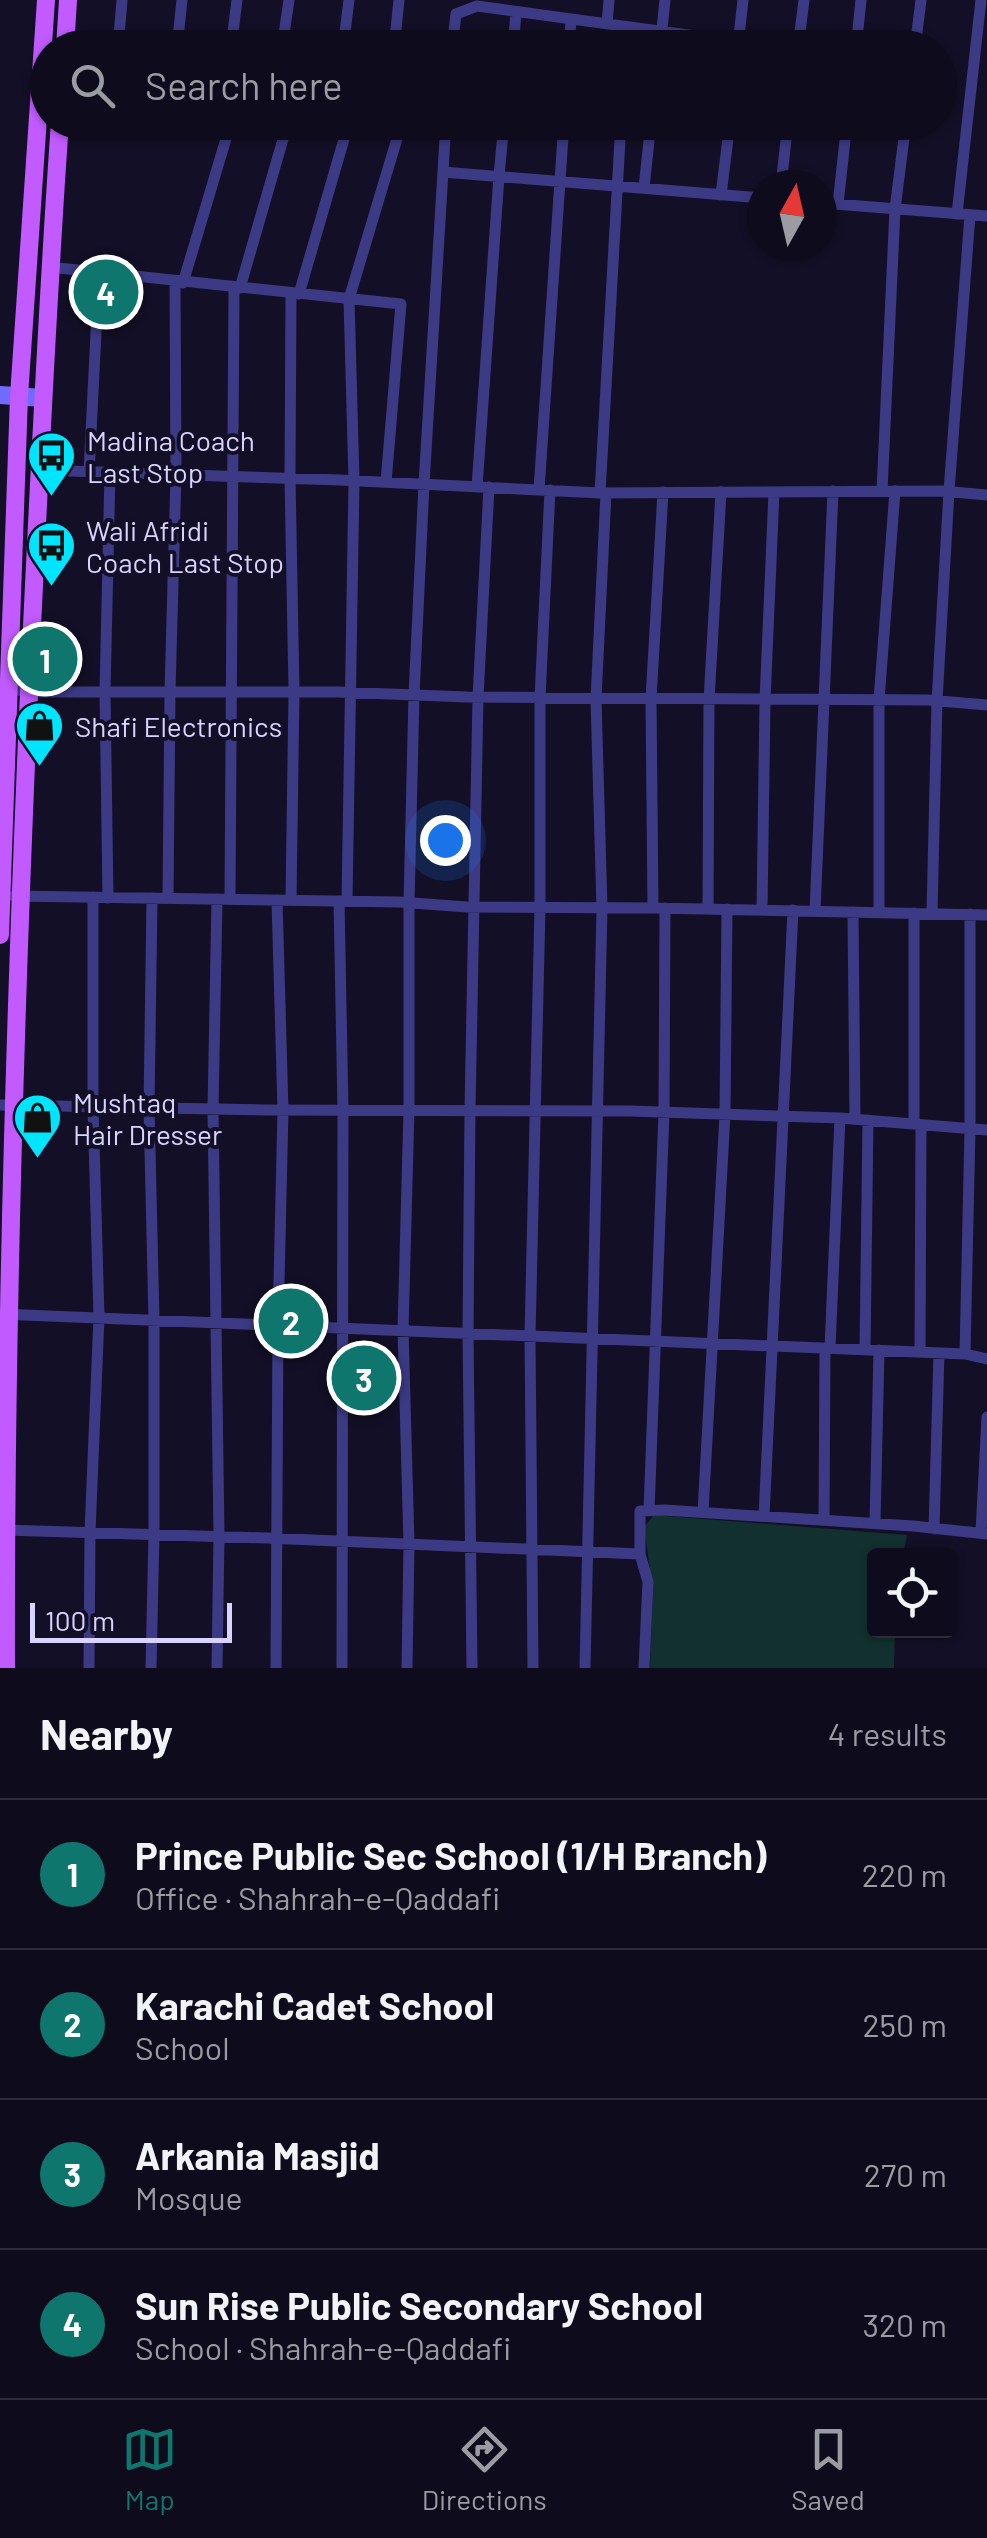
<!DOCTYPE html>
<meta charset="utf-8">
<style>
body{margin:0;font-family:Barlow,sans-serif;background:#171425;color:#f1f3f6}
.controls{position:absolute;right:30px;bottom:30px;display:grid;overflow:hidden;border-radius:10px;box-shadow:0 2px 8px #0004}
.controls button{width:90px;height:90px;display:grid;place-items:center;padding:0;border:0;border-bottom:2px solid #2e2b3b;background:#0e0b1c;color:#f1f3f6;font:50px sans-serif}
.compass{position:absolute;left:747px;top:170px;width:90px;height:90px;border-radius:50%;background:#0e0b1c;box-shadow:0 2px 8px #0004;rotate:8deg}
.scale{position:absolute;left:30px;bottom:25px;width:202px;box-sizing:border-box;padding-left:10px;border:5px solid #d9d4ff;border-top:0;font-size:28px;line-height:35px;white-space:nowrap;color:#d9d4ff;-webkit-text-stroke:8px #130f26;paint-order:stroke}
.you{position:absolute;left:445px;top:840px;width:35px;height:35px;margin:-25px;border:8px solid #fff;border-radius:50%;background:#1a73e8;box-shadow:0 0 0 15px #1a73e833}
.badge{display:grid;place-items:center;width:65px;height:65px;border-radius:50%;background:#0f766e;color:#fff;font-size:32px;font-weight:700}
.pin{position:absolute;translate:-50% -50%;border:5px solid #fff;box-shadow:0 2px 10px #0006}
.list{margin:0;padding:0;list-style:none}
h2{display:flex;justify-content:space-between;align-items:center;height:130px;margin:0;padding:0 40px;font-size:42px}
h2 small{font-size:32px;font-weight:400;color:#9b9ba3}
.list li{display:grid;grid-template-columns:65px 1fr auto;gap:30px;align-items:center;box-sizing:border-box;height:150px;padding:0 40px;border-top:2px solid #2e2b3b}
.list b{display:block;font-size:38px;white-space:nowrap}
.list p{margin:0;font-size:32px;white-space:nowrap;color:#9b9ba3}
.list em{font-size:32px;font-style:normal;color:#9b9ba3}
.icon{flex:none;width:55px;height:55px;fill:none;stroke:currentColor;stroke-width:2;stroke-linecap:round;stroke-linejoin:round}
.map{position:relative;flex:none;width:987px;height:1668px;overflow:hidden}
.search{position:absolute;background:#0e0b1c;box-shadow:0 2px 8px #0004;left:30px;right:30px;top:30px;height:110px;display:flex;align-items:center;gap:25px;box-sizing:border-box;padding:0 35px;border-radius:55px;color:#9b9ba3;font-size:38px}
.sheet{height:730px;background:#0e0b1c}
nav{display:flex;justify-content:space-around;align-items:center;box-sizing:border-box;height:140px;border-top:2px solid #2e2b3b;background:#0e0b1c;font-size:28px;color:#9b9ba3}
nav a{display:grid;justify-items:center;gap:5px}
nav .on{color:#0f766e}
.map>svg:first-child{display:block}
.green{fill:#12302f}
.lines{fill:none;stroke-linecap:round;stroke-linejoin:round}
.street{stroke:#3d3a85;stroke-width:11}
.secondary{stroke:#6f6bff;stroke-width:18}
.primary{stroke:#c25bff;stroke-width:18}
.labels{text-anchor:middle;dominant-baseline:central;stroke-width:8;stroke-linejoin:round;paint-order:stroke}
.poi-label{font-size:28px;fill:#d9d4ff;stroke:#130f26;text-anchor:start}
</style>
<div class="map">
<svg width="987" height="1668" viewBox="0 0 987 1668">
<rect width="100%" height="100%" fill="#130f26"/>
<path class="green" d="M654 1515 907 1535 903 1555 874 1556V1630L895 1631 894 1668H650L653 1591 644 1527Z"/>
<g class="lines">
<path class="street" d="M607 24 609 0
M738 45 743 0
M118 48 122 0
M177 48 182 0
M231 48 237 0
M282 48 289 0
M343 48 349 0
M394 48 399 0
M452 48 456 14 477 6 739 42
M513 48 516 13
M569 48 571 20
M625 48 627 27
M660 48 665 0
M798 48 804 0
M856 48 861 0
M915 48 921 0
M443 172 762 198
M781 185 788 122
M644 188 651 122
M721 195 730 122
M822 203 987 216
M838 204 847 122
M957 214 981 0
M49 267 401 304 386 482
M183 283 231 122
M240 288 288 122
M299 294 349 122
M40 470 340 480 600 493 942 491 987 495
M89 472 99 273
M477 487 499 176 504 122
M539 490 564 122
M882 491 895 209 906 122
M600 493 621 122
M0 687 29 692H338L467 697 928 700 987 705
M14 896 399 902 467 907 653 908 987 915
M108 898 105 692 110 472
M168 898 170 692 176 474 175 282
M217 899 213 1109 219 1536 217 1668
M230 899 234 288
M291 900 294 691 290 478 291 293
M339 901 343 1110 342 1668
M347 901 354 481 349 299 402 122
M653 908 651 699 663 492
M708 909 709 700 721 492
M762 910 765 701 774 492
M815 911 833 491
M853 912 855 1119
M879 912V700L895 491
M932 913 937 701 949 491 970 215
M0 1105 267 1110 630 1111 840 1118 987 1130
M914 1124V913
M0 1314 965 1354 987 1359
M830 1348 840 1118
M865 1350 868 1120
M920 1352 921 1125
M965 1354 970 1129V914
M649 1511 664 1112 665 908
M703 1512 725 1114 727 909
M764 1516 793 910
M824 1520 825 1348
M875 1523 879 1350
M934 1529 939 1353
M4 1530 267 1538 640 1554
M981 1532 987 1417
M89 1668 90 1532 99 1317 93 1106V897
M151 1668 154 1534V1320L149 1107 152 898
M276 1668 278 1325 283 1110 277 900
M407 1668 409 1544 403 1330 409 1110V903L414 695 424 484 446 122
M472 1668 468 1333 470 1110 478 697 489 487
M533 1668 530 1336 540 907V698L550 490
M585 1668 602 908 596 699 606 493
M644 1668 648 1582 640 1554V1511L664 1510 913 1526 987 1534"/>
<path class="secondary" d="M0 395 43 398"/>
<path class="primary" d="M65 48 68 0
M0 935 19 396 46 0
M6 1668C5 1321 16 974 32 627 40 459 48 291 60 122"/>
</g>
<defs>
<symbol id="bus-pin" viewBox="-11 -11 22 30"><path d="M0 17L-7.5 6A9.5 9.5 0 1 1 7.5 6Z" fill="#00e5ff" stroke="#130f26"/><path d="M-5-6H5V4H4V6H2V4H-2V6H-4V4H-5ZM-3.5-4V0h7V-4ZM-3.5 1.2v1.5H-2V1.2ZM2 1.2v1.5H3.5V1.2Z" fill="#111"/></symbol>
<symbol id="shop-pin" viewBox="-11 -11 22 30"><path d="M0 17L-7.5 6A9.5 9.5 0 1 1 7.5 6Z" fill="#00e5ff" stroke="#130f26"/><path d="M-5-2.5h2.3a2.7 3.5 0 0 1 5.4 0H5L5.5 6h-11ZM-1.5-2.5h3a1.5 2.3 0 0 0-3 0Z" fill="#111"/></symbol>
</defs>
<g fill-rule="evenodd">
<use href="#bus-pin" x="24" y="428" width="55" height="75"/>
<use href="#bus-pin" x="24" y="518" width="55" height="75"/>
<use href="#shop-pin" x="12" y="698" width="55" height="75"/>
<use href="#shop-pin" x="10" y="1090" width="55" height="75"/>
</g>
<g class="labels">
<g class="poi-label">
<text x="87" y="440">Madina Coach<tspan x="87" dy="32">Last Stop</tspan></text>
<text x="86" y="530">Wali Afridi<tspan x="86" dy="32">Coach Last Stop</tspan></text>
<text x="75" y="726">Shafi Electronics</text>
<text x="73" y="1102">Mushtaq<tspan x="73" dy="32">Hair Dresser</tspan></text>
</g>
</g>
</svg>
<div class="controls">
<button><svg class="icon" aria-label="locate" viewBox="0 0 24 24"><circle cx="12" cy="12" r="6"/><path d="M12 2v4M12 18v4M2 12h4M18 12h4"/></svg></button>
</div>
<svg class="compass" viewBox="-18 -18 36 36"><path d="M0-13l5 13h-10z" fill="#e53935"/><path d="M0 13l5-13h-10z" fill="#9b9ba3"/></svg>
<div class="scale">100 m</div>
<div class="you"></div>
<div class="pin badge" style="left:45px;top:659px">1</div>
<div class="pin badge" style="left:291px;top:1321px">2</div>
<div class="pin badge" style="left:364px;top:1378px">3</div>
<div class="pin badge" style="left:106px;top:292px">4</div>
<div class="search"><svg class="icon" aria-label="search" viewBox="0 0 24 24"><circle cx="10" cy="10" r="6"/><path d="M15 15l6 6"/></svg>Search here</div>
</div>
<section class="sheet">
<h2>Nearby<small>4 results</small></h2>
<ul class="list">
<li><span class="badge">1</span><div><b>Prince Public Sec School (1/H Branch)</b><p>Office · Shahrah-e-Qaddafi</p></div><em>220 m</em></li>
<li><span class="badge">2</span><div><b>Karachi Cadet School</b><p>School</p></div><em>250 m</em></li>
<li><span class="badge">3</span><div><b>Arkania Masjid</b><p>Mosque</p></div><em>270 m</em></li>
<li><span class="badge">4</span><div><b>Sun Rise Public Secondary School</b><p>School · Shahrah-e-Qaddafi</p></div><em>320 m</em></li>
</ul>
</section>
<nav>
<a class="on"><svg class="icon" aria-label="map" viewBox="0 0 24 24"><path d="M3 6l6-2 6 2 6-2v14l-6 2-6-2-6 2zM9 4v14M15 6v14"/></svg>Map</a>
<a><svg class="icon" aria-label="directions" viewBox="0 0 24 24"><path d="M12 3l9 9-9 9-9-9zM9 14v-3h6M13 9l2 2-2 2"/></svg>Directions</a>
<a><svg class="icon" aria-label="saved" viewBox="0 0 24 24"><path d="M7 4h10v16l-5-4-5 4z"/></svg>Saved</a>
</nav>
